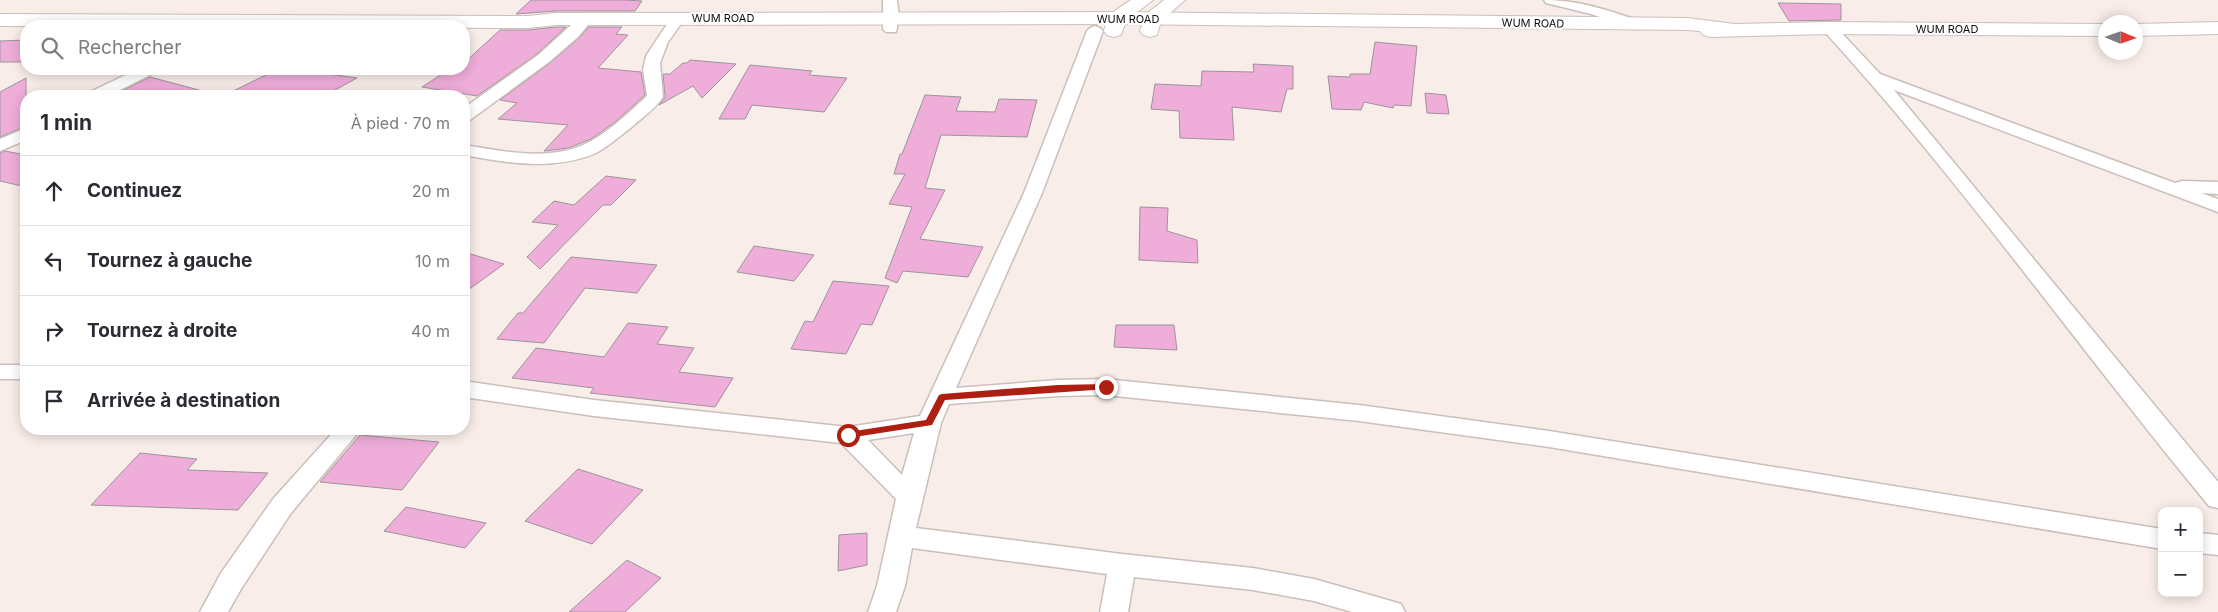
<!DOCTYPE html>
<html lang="fr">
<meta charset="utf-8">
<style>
body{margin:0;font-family:Inter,sans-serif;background:#f7f7f7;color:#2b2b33}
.controls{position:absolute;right:15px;bottom:15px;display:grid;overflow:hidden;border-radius:10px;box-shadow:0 2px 12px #0003}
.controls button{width:45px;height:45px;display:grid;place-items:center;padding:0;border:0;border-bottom:1px solid #e1e1e2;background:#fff;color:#2b2b33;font:25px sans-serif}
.compass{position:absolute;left:2098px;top:15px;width:45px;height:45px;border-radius:50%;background:#fff;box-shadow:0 2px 12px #0003;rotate:92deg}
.stop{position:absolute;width:15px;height:15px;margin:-11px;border:4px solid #ae1f12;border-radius:50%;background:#fff}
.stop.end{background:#ae1f12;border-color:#fff;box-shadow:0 1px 5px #0008}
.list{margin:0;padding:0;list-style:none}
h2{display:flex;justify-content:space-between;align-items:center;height:65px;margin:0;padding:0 20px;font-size:21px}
h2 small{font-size:16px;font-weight:400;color:#7c7c81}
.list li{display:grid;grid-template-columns:32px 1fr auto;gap:15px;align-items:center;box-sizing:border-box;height:70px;padding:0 20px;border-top:1px solid #e1e1e2}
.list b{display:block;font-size:19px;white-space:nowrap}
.list em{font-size:16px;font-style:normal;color:#7c7c81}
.icon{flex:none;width:28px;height:28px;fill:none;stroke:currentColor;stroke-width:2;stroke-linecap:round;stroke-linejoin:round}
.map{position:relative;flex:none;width:2218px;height:612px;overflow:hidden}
.search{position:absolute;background:#fff;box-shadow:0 2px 12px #0003;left:20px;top:20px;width:450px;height:55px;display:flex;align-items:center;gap:12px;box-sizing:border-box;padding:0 18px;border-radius:20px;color:#7c7c81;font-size:19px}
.panel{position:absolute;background:#fff;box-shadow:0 2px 12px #0003;left:20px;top:90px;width:450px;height:345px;border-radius:20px}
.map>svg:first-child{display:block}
.building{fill:#efadda;stroke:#9d949a}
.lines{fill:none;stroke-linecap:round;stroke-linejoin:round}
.street-casing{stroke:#cabfba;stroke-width:3}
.secondary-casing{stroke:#cabfba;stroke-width:2}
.highway-casing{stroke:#cabfba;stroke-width:2}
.street{fill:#fff;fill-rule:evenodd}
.secondary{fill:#fff;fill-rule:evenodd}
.highway{fill:#fff;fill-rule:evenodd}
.route{fill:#ae1f12}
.labels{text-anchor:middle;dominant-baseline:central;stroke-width:4.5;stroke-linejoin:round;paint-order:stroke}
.far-street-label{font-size:11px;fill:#100d0b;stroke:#fff}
</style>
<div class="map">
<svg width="2218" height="612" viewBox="0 0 2218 612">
<rect width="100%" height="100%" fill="#f8ede8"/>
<path class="building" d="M531 0H626L642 1 635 11H556L516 14Z
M1778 3 1841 4V20L1789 21Z
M556 27H566L537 54 477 96 422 87 450 69H464V63L500 30H528Z
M589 27H622L616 34 628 35 598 68 641 72 645 95 615 122 591 139 568 148 544 151 568 125 498 119 517 103 500 100 550 63 579 38Z
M26 40V62H0V41Z
M1375 42 1417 46 1411 106 1394 105 1393 108 1364 102 1361 110 1332 109 1328 76 1350 77V74H1370Z
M690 60 736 64 702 98 693 86 659 105 665 97 663 74H670L683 63H687Z
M1253 64 1293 66V89H1287L1281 112 1232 107 1234 140 1180 138 1179 111 1151 109 1155 84 1201 86 1202 71 1254 72Z
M750 65 812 71 809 75 847 78 824 112 752 105 745 119H719Z
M278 69H339L328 74 357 78 324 96H223Z
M150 77 199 90 198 96H112Z
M26 78V126L0 137V92Z
M1425 93 1446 95 1449 114 1427 113Z
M925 95 961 97 956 111 995 112 999 99 1037 100 1027 137 941 135 925 188 945 190 920 239 983 247 968 277 903 271 897 283 885 278 912 207 889 204 905 174H894L900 154H902Z
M5 151 26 155V187L0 181V153Z
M606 176 636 180 611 205H603L540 269 527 257 558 225 532 222 554 201 574 205Z
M1140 207 1168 208 1167 231 1197 240 1198 263 1139 260Z
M754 246 814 255 794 281 737 272Z
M464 252 504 264 464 293Z
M571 257 657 265 637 293 585 288 544 343 497 339 518 313H523Z
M833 281 889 286 872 325 861 324 846 354 791 349 805 321 813 322Z
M628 323 668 327 657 344 694 348 679 372 733 378 715 407 590 393 594 388 512 378 536 348 604 357Z
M1116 325H1174L1177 350 1114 347Z
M360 435 439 442 402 490 320 482Z
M140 453 197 459 187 470 268 473 238 510 91 505Z
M578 469 643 490 592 544 525 521Z
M406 507 486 523 465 548 384 531Z
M867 533V565L838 571 839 535Z
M627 560 661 578 625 612H569Z"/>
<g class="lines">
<defs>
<path id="street" d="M883 0H897L899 17 896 32H886L883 29Z
M1544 0C1579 0 1607 10 1640 21L1643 24 1640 27 1635 29 1591 14 1546 3Z
M678 14 683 15 685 18 668 42 660 63 663 97C656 108 643 117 633 126 621 135 609 146 596 153 555 171 506 163 464 155V145C501 151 546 161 583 145 606 135 628 113 647 96L643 70 646 56 673 15Z
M586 15 591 16 593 19 578 37 549 62 470 120 464 121V108L538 55 581 16Z
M1829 23 1834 25 1880 74 2175 183 2182 181 2218 182V194L2201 193 2218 199V212L1894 90 2218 482V508L2209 506C2079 349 1961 181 1824 31L1821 28 1824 25Z
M1095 26 1100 28 1103 31 1042 193 956 388 1058 380 1105 379 1359 405 1549 431 2162 529V549L1549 447 1359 421 1105 395 1058 396 949 404 941 423 916 528 1122 554 1253 568 1314 579 1391 601 1401 604 1405 612H1352L1314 601 1253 590 1134 577 1128 612H1100L1107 574 912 548 905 586 896 612H868L877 586 896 499 841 443 594 416 464 397V381L594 400 848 427 920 416 1024 193 1087 31 1090 28ZM914 433 902 475 868 440Z
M138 69H158L156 72 108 96H88L90 92Z
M26 128V140L0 151V139Z
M0 365H26V379H0Z
M336 429H361L291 513 241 589 228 612H200L221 573 273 499Z
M2199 533 2218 535V555L2199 553Z"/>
<path id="secondary" d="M1131 0H1153L1126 21 1121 35 1114 37 1107 35 1104 31C1109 12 1116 10 1131 0Z
M1164 0H1185L1161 21 1157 35 1150 37 1143 35 1140 31 1145 15Z"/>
<path id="highway" d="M1117 12 1687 18 1735 24 1829 22 2106 24V36L1829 34 1710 37 1703 35 1700 31 1687 30 1117 24 556 25 528 28 0 26V14L528 16 556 13Z
M2218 22V34L2136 36V24Z"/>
</defs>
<use href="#street" class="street-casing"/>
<use href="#secondary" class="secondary-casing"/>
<use href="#highway" class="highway-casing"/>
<use href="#street" class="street"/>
<use href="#secondary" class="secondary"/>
<use href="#highway" class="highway"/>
</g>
<path class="route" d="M1106 384 1110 387 1109 389 945 400 932 425 848 438 844 435 848 432 926 420 939 395 942 394 1058 385Z"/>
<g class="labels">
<g class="far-street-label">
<text x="723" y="18">WUM ROAD</text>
<text x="1128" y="19">WUM ROAD</text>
<text transform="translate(1533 23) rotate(1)">WUM ROAD</text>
<text x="1947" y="29">WUM ROAD</text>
</g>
</g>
</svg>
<div class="controls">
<button>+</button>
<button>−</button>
</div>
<svg class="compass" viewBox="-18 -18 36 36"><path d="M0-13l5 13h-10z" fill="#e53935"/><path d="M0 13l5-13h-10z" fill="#7c7c81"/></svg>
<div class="stop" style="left:848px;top:435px"></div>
<div class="stop end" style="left:1106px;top:387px"></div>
<div class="search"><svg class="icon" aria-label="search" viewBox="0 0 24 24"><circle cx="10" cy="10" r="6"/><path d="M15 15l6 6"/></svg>Rechercher</div>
<section class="panel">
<h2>1 min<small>À pied · 70 m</small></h2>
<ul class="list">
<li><svg class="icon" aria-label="ahead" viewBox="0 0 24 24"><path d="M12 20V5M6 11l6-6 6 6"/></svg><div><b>Continuez</b></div><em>20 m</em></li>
<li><svg class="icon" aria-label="left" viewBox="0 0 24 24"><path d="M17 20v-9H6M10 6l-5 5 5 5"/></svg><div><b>Tournez à gauche</b></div><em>10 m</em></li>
<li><svg class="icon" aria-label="right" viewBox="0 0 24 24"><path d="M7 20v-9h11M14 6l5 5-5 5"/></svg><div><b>Tournez à droite</b></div><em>40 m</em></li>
<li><svg class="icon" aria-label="arrive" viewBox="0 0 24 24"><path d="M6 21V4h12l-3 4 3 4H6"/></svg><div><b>Arrivée à destination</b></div></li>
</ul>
</section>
</div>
